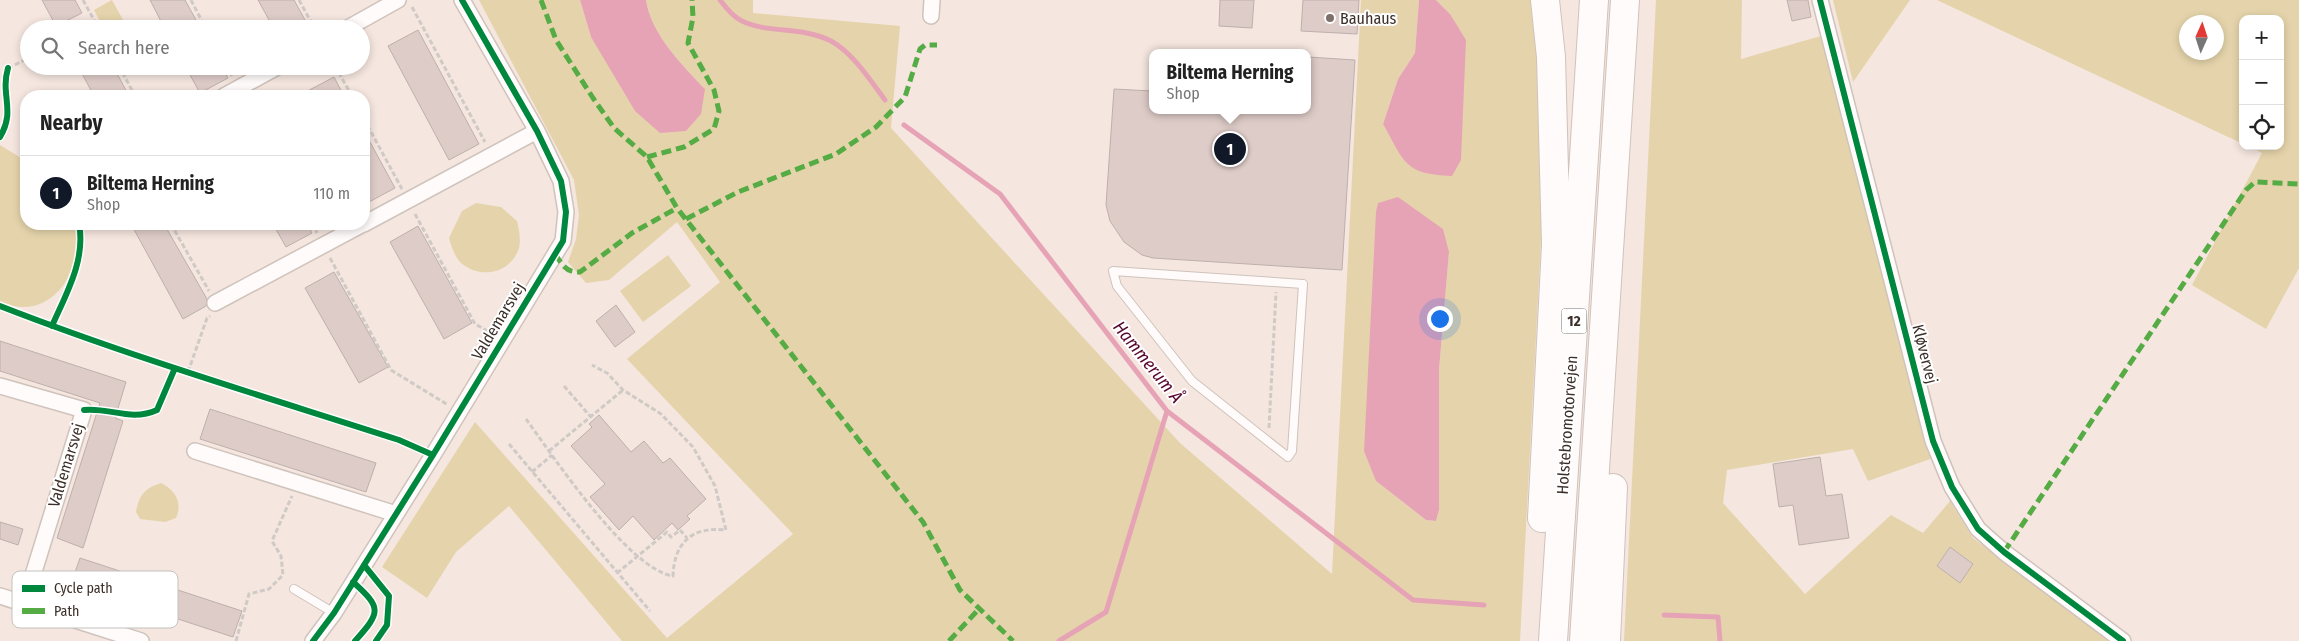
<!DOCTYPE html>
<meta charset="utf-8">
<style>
body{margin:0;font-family:"Fira Sans Condensed",sans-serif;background:#f6f6f6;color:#222}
.controls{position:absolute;right:15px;top:15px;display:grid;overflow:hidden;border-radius:10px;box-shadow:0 2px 8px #0003}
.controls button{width:45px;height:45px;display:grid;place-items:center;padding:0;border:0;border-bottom:1px solid #e0e0e0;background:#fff;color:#222;font:25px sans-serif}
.compass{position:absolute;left:2179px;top:15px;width:45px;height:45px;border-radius:50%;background:#fff;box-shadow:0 2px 8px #0003;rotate:3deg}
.you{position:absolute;left:1439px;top:318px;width:18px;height:18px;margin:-12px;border:4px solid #fff;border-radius:50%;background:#1a73e8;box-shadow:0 0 0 8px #1a73e833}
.badge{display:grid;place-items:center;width:32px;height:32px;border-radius:50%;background:#111827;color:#fff;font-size:16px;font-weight:700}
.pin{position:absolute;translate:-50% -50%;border:2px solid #fff;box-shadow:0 1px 5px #0006}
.popup{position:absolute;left:1149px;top:49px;width:162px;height:65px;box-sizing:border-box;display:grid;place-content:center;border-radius:10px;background:#fff;filter:drop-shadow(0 1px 4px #0005);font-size:16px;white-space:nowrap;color:#767676}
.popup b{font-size:19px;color:#222}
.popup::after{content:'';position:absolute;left:50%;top:100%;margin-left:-10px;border:10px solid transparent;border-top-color:#fff}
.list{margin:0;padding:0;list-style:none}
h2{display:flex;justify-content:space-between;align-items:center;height:65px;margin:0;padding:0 20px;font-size:21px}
h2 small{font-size:16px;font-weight:400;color:#767676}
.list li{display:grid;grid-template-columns:32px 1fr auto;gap:15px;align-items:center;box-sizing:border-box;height:75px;padding:0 20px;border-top:1px solid #e0e0e0}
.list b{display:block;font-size:19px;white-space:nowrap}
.list p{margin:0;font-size:16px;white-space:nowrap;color:#767676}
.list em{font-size:16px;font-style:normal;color:#767676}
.icon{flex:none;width:28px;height:28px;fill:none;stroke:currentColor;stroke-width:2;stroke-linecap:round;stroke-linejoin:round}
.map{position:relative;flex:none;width:2299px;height:641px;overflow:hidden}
.search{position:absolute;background:#fff;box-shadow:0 2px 8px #0003;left:20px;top:20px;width:350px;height:55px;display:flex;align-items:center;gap:12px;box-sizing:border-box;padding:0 18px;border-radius:28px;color:#767676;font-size:19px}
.panel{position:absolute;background:#fff;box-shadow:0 2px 8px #0003;left:20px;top:90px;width:350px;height:140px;border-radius:20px}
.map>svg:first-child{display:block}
.green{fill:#e5d4ab;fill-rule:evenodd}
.water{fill:#e7a3b6}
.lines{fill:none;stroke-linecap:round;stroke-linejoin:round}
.stream{stroke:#e7a3b6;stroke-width:5}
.building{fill:#deccc8;stroke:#bdb0ac}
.lane-casing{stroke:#cfc3bc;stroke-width:10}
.street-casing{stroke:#cfc3bc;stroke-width:18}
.highway-casing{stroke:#cfc3bc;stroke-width:30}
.path{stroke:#d0cac7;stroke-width:3;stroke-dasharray:5 2.5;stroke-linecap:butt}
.lane{stroke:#fefbfa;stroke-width:8}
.street{stroke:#fefbfa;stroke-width:15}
.highway{stroke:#fefbfa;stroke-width:28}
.quiet{stroke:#55ab44;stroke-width:5;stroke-dasharray:10 5;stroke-linecap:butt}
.cycleway-casing{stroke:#fff;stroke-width:9}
.cycleway{stroke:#00873e;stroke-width:6}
.poi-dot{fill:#7d6f69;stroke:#fff;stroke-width:2}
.labels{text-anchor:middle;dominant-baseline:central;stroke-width:4;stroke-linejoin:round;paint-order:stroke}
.shield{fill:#fff;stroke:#766d69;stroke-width:1}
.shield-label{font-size:15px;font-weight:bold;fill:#3c2f29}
.poi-label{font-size:16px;fill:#3c2f29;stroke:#fff;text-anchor:start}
.street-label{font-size:16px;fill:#3c2f29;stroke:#fff}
.water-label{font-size:18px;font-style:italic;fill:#58062d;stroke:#fff}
.key{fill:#fff;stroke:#c4c1bf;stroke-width:1}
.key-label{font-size:14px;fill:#3c2f29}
</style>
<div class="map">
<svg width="2299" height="641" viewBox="0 0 2299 641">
<rect width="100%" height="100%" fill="#f5e6df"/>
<path class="green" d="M112 0 128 29H104L94 10Z
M479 0H580L591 37 705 89C682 65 651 34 646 0H753V13L900 26 891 128 1180 443 1332 574 1361 0H1429L1419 1 1415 53 1398 79 1383 124 1409 166 1450 14 1436 0H1532L1540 63 1542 222 1520 641H622L509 506 456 552 427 598 382 567 475 422 667 638 793 534 627 359 720 282 677 222 609 280 586 283 568 262 576 239 579 215 574 180ZM1449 252 1439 370V510L1436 521 1426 520 1376 481Z
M1656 0H1742L1741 59 1821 36 1916 397 1936 457 1868 481 1853 449 1727 470 1723 503 1805 594 1891 515 1923 533 1950 501 1973 538 2110 641H1624Z
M1833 0H1910L1853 82Z
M1937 0H2299V268L2266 329 2192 285 2262 153 2248 146H2280V19H2243V144ZM2186 22H2216V52H2186Z
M0 145 26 161V224H74C76 234 78 245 76 255 69 292 37 320 0 301Z
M476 203 501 207 517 221C519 229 521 240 519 248 511 273 481 280 461 263 455 257 451 246 449 238L462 211Z
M668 255 691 286 643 322 620 291Z
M161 483C175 490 183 502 176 518L165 522 140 519 136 512C139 495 145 488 161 483Z"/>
<path class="water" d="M580 0H646C651 34 682 65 705 89L701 114 686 131 660 133 635 111 591 37Z
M1419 0H1436L1450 14 1466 40 1461 160 1452 176C1404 174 1405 163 1383 124L1398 79 1415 53Z
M1398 197 1443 229 1449 252 1439 370V510L1436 521 1426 520 1376 481 1364 451 1376 212 1378 203Z"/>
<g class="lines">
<path class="stream" d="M720 0C726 8 733 17 742 21 769 34 802 26 831 41 853 53 870 80 885 100
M904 125 1000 194 1167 411 1413 600 1484 605
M1664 615 1718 617 1720 641
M1059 641 1106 612 1167 411"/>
</g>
<path class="building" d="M42 0H75L82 13 56 26Z
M150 0H185L201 29H165Z
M258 0H294L310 29H274Z
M1220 0H1254L1252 28 1219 26Z
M1303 0H1359L1357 34 1301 31Z
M1787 0H1808L1811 17 1792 21Z
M418 30 479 144 449 160 388 46Z
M1308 57 1355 60 1342 270 1153 258 1142 255 1124 242 1110 221 1106 205 1114 89 1152 91V110H1308Z
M78 66H113L129 96H94Z
M185 66H221L228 78 200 93Z
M334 77 344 96H298Z
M364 131 395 188 369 202 364 193Z
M131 224H164L207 299 206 306 183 319Z
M273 224H307L312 233 286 247Z
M418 226 472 323 444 339 390 242Z
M334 272 388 367 359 383 305 288Z
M616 305 635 332 615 347 596 321Z
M0 341 126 382 115 418 123 421 83 548 57 538 100 403 0 371Z
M210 409 376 463 366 492 200 439Z
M599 415 631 452 644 441 663 463 670 458 706 499 687 516 690 519 678 530 672 523 654 540 633 516 619 530 590 497 605 484 571 446 592 427 589 424Z
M1820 457 1826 496 1842 494 1849 538 1799 545 1793 505 1779 507 1773 464Z
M0 522 23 529 18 545 0 539Z
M1950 547 1973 564 1960 583 1937 566Z
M80 558 242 611 233 637 71 584Z"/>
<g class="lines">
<defs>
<path id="lane" d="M1113 271 1303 284 1292 451 1288 457 1192 381 1117 286Z
M294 589 334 613"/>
<path id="street" d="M1820 0 1933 441 1952 487 1978 529 2004 552 2123 641
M931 16 932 0
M346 29 398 0
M224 96 279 66
M364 224 537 131
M215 303 363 224
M0 386 84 410 24 604
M195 451 396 514
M0 596 141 641
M313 641 334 613 433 455 563 241 566 212 561 181 537 131 462 0"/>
<path id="highway" d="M1542 518 1556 245 1551 57 1545 0
M1553 641 1594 0
M1584 641 1625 0
M1606 641 1613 488"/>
</defs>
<use href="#lane" class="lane-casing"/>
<use href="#street" class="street-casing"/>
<use href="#highway" class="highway-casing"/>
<path class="path" d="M83 0 99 29
M191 0 206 29
M299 0 315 29
M412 7 485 142
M83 29 95 22
M119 66 135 96
M226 66 232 76
M335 66 352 96
M8 68 29 58
M364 119 402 189
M415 214 475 324 491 333
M171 224 209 291
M312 224 317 233
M330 258 391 370 448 405
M188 372 207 318 210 316
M564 386 590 416
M526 419C553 456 628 569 673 576 674 542 693 526 726 530L715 486 693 447 661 414 623 390 607 373 592 365
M1269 428 1276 292
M509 444 650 611
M549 451 623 390
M532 472 552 455
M617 573 667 532 671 537 680 530 687 538
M236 641 249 594 269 589 283 575 281 556 272 541 292 496"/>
<use href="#lane" class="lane"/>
<use href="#street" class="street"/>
<use href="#highway" class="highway"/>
<path class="quiet" d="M541 0 556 40 593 98 614 128 647 157 677 208 923 522 960 590 1013 641
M647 157 684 147 714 129 719 111 714 90 688 43 693 17 692 0
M686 219 738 192 836 154 876 127 905 97 920 49 925 45H937
M555 254C562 264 566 273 580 272L632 233 677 208
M2004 552 2246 190 2255 182 2299 184
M949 641 978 610"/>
<defs>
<path id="cycleway" d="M1820 0 1933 441 1952 487 1978 529 2004 552 2123 641
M0 137C16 110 0 96 8 68
M0 306C131 357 266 397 399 440L433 455
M52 326C66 294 86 260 79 224
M84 410C109 407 131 422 157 410L175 368
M364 565 389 596 387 625 376 641
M353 582C382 608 381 612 355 641
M313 641 334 613 433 455 563 241 566 212 561 181 537 131 462 0"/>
</defs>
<use href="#cycleway" class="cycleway-casing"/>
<use href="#cycleway" class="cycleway"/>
</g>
<circle class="poi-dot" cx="1330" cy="18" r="5"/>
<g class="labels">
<rect class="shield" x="1561.5" y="308.5" width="25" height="25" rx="4"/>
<g class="shield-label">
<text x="1574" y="321">12</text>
</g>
<g class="poi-label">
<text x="1340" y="18">Bauhaus</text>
</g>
<g class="street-label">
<text transform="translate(498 321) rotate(-59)">Valdemarsvej</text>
<text transform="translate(1925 354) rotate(76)">Kløvervej</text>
<text transform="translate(1567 425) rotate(-86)">Holstebromotorvejen</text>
<text transform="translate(66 465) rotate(-73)">Valdemarsvej</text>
</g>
<g class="water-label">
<text transform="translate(1148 362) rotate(51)">Hammerum Å</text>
</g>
</g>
<rect x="12" y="571" width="166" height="57" rx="8" class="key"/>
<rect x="22" y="585" width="23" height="7" fill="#00873e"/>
<rect x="22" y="608" width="23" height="6" fill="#55ab44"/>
<g class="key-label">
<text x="54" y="593">Cycle path</text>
<text x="54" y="616">Path</text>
</g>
</svg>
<div class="controls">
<button>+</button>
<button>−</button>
<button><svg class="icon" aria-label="locate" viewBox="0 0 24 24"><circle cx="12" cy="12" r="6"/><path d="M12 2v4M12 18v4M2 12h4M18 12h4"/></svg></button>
</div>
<svg class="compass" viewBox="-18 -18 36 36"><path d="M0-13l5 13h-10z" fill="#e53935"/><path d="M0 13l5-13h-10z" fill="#767676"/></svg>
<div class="you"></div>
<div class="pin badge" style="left:1230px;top:149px">1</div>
<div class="popup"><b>Biltema Herning</b>Shop</div>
<div class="search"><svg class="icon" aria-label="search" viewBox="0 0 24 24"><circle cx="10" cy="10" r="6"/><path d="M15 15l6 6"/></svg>Search here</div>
<section class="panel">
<h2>Nearby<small></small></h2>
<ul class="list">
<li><span class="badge">1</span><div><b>Biltema Herning</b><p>Shop</p></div><em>110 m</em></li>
</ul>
</section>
</div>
